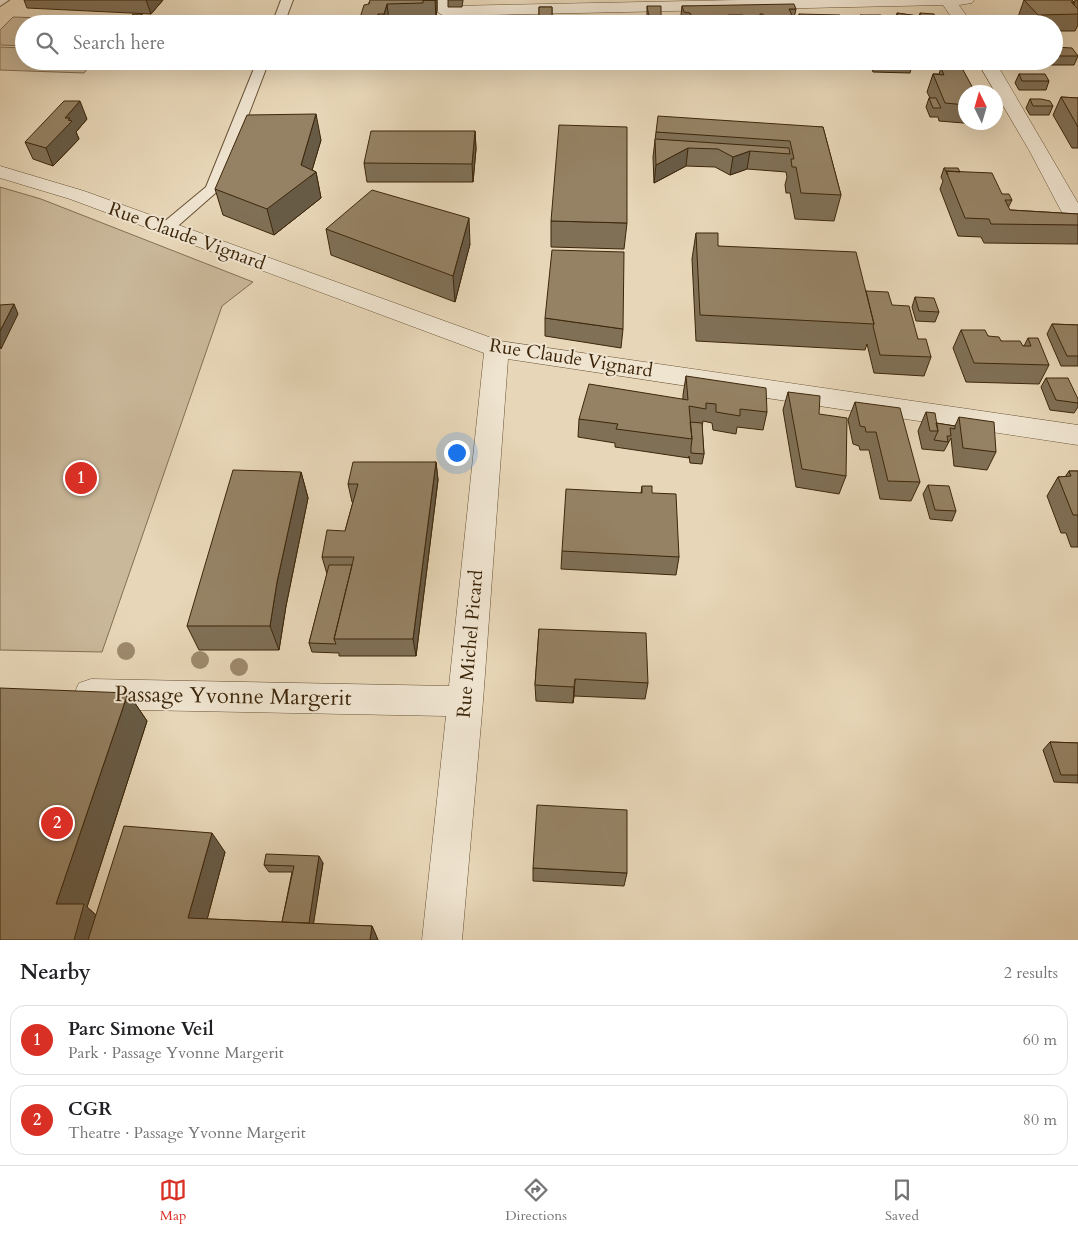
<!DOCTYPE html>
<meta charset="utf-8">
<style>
body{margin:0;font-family:Cardo,serif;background:#f2f2f2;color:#202124}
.compass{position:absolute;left:958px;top:85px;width:45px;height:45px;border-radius:50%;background:#fff;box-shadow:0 5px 20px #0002;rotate:355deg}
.you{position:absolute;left:456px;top:452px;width:18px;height:18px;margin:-12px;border:4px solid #fff;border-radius:50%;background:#1a73e8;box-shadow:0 0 0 8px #1a73e833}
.badge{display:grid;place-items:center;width:32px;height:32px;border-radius:50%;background:#d93025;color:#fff;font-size:16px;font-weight:700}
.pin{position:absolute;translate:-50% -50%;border:2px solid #fff;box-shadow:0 1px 5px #0006}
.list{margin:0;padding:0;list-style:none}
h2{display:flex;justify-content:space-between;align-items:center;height:65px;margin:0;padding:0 20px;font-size:21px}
h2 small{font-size:16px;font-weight:400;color:#757577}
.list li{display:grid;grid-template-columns:32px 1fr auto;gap:15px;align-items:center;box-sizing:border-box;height:70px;margin:0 10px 10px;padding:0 10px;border:1px solid #e0e0e0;border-radius:15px}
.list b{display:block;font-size:19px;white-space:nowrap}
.list p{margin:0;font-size:16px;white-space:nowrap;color:#757577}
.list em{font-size:16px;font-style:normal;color:#757577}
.icon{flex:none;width:28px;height:28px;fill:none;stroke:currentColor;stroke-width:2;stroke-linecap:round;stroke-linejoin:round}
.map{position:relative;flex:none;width:1078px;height:940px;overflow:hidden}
.search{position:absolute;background:#fff;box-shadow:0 5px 20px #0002;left:15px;right:15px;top:15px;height:55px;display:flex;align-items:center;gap:12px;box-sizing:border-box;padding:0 18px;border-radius:28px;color:#757577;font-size:19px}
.sheet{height:225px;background:#fff}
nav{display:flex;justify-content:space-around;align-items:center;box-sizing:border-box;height:70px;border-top:1px solid #e0e0e0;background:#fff;font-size:14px;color:#757577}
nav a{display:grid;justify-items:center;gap:2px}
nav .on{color:#d93025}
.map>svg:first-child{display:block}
.green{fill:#cab89a;stroke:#846f52}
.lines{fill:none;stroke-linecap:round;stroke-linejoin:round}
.lane-casing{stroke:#685235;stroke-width:2}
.street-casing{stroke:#685235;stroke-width:1}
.lane{fill:#efe4d0;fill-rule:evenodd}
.street{fill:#efe4d0;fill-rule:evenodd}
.tree{fill:#9d896c}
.wall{fill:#807056;stroke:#3d260a}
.shaded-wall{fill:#685b46;stroke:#3d260a}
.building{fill:#958264;stroke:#3d260a}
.labels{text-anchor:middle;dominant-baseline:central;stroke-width:4;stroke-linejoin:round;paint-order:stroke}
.street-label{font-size:19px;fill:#3d260a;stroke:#efe4d0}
.near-street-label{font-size:22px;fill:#3d260a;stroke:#efe4d0}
</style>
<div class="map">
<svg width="1078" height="940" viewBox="0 0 1078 940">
<rect width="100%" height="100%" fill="#e7d6b7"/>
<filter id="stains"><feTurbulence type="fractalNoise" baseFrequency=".004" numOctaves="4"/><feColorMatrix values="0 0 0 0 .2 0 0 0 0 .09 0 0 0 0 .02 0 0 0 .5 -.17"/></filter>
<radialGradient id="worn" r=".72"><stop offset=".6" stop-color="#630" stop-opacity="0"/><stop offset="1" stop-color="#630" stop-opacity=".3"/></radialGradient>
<path class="green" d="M13 17 129 21 127 24H24V46L0 45V30Z
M0 47 24 48V61H94L84 73 0 70Z
M0 187 41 199 253 282 222 306 102 652 0 650Z"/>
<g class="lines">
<defs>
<path id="lane" d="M0 0H9L0 6Z
M281 0H293L284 24H272Z
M257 61H269L220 189 171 232H159L157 229 159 226 206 187Z"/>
<path id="street" d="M437 0H453L452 6 738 0H974L972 3 959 5 972 24H956L943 5 444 16 436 11Z
M977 61H995L1078 203V228L1070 227 1067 222 1029 150Z
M0 166 84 191 500 341 1078 425V445L508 359 483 701 462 940H422L446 716 91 709 79 705 74 694 79 683 91 679 449 686 484 353 70 199 0 178Z"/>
</defs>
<use href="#lane" class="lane-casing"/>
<use href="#street" class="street-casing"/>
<use href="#lane" class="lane"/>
<use href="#street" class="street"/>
</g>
<g class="tree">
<circle cx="126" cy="651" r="9"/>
<circle cx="200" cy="660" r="9"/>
<circle cx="239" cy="667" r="9"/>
</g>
<path class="wall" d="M24 0H163L151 14 27 8Z
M437 0V10L436 17H425V20H389L388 24H360L359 21 369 4V2Z
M448 0H463L462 7H448Z
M1024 0 1074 2V5L1075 0H1078V25L1075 31H1054V24H1024L1018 17Z
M647 6 661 17V24H648L647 15Z
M682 6 796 9 794 18H793L795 22 794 23 796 24H761V23H759V24H690L689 22 683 20 681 15Z
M539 7H552V24H539Z
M897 13 919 16 920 13 939 24H894Z
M799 14 843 24H797Z
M860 15 885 24H857Z
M1054 47 1078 56 1074 65H1042L1041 67 1033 65 1002 64 1001 61H1054Z
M404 61H419L418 68H405Z
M598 61H604V63H598Z
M869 61H913L910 73 873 72Z
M941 68 966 92V122H976V124L939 121 938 117H930L926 107 929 98H930L927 92 933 74H939Z
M1019 74 1049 81 1046 90H1019L1015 83Z
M1061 97 1078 98V148H1072L1053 115Z
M1030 99 1053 106 1049 115H1030L1026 108Z
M87 119 76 132 79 139 53 166 33 159 25 142Z
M823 127 841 195 834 221 795 219 790 193H786L785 185 787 177 786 172 747 169 730 175 715 167 686 166 654 183 653 157 656 132Z
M475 131 476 149 473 182H367L364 163Z
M321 140 312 170 316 172 321 198 274 235 223 215 215 189Z
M944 168 960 172 1002 194 1012 200 1008 208 1010 210 1078 214V244L984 243 981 237 958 236 940 189 943 181 941 177Z
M551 221 627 223 624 249 551 247Z
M326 229 470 244 455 302 331 255Z
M696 233 718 246 866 291 892 305 918 339 931 357 924 376 874 373 867 344 865 350 696 341 692 259Z
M915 297 939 312 935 322 916 321 912 307Z
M545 318 623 329 621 348 545 336Z
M1052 324 1078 325V366H1061L1047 334Z
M961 330 988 336 1001 341 1024 346 1028 338 1049 365 1039 384 966 382 953 348Z
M686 376 767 412 763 430 737 427 736 434 713 430 712 423 703 421 702 427 704 454 702 464 690 463 689 456V458L615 447V443L578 437 579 419 683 399V395Z
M1046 378 1078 399V407L1074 413 1050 410 1041 387Z
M788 392 819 414 846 476 839 494 796 487 783 410Z
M855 402 920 482 911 501 880 499 869 450H860L859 446 853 444 848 420Z
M926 412 936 423 955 426 959 417 996 452 987 470 954 466 951 438 944 451 922 449 918 431Z
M436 462 438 480 416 656H339V653L312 652 309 643 327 574 322 557 345 531 353 502H352L348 484Z
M1069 471H1078V547H1071L1066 533H1061L1047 496 1058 477H1065Z
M301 472 308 498 286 606 279 650H199L187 626Z
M928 485 956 511 952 521 930 519 923 494Z
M642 486 679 557 676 575 561 569 562 551 641 493Z
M539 629 648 683 645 699 574 696 573 703 536 701 535 685Z
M128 693 147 721 87 907 96 915 225 852 207 919 282 922 292 872H269L264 865 323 863 313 924 372 926 378 940H0Z
M1050 742 1078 743V783L1054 782 1043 750Z
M533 868 627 873 624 886 533 881Z"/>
<path class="shaded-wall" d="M146 0H163L151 14Z
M435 0H437V10L436 17Z
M387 4 389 20 388 24H385L384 14Z
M142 14 144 23 143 24H134Z
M378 14 380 24H376V21Z
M80 101 87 119 76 132 79 139 53 166 46 148 65 118Z
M316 114 321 140 310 177 316 172 321 198 274 235 267 209 301 165Z
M475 131 476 149 473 182 472 164Z
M688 148 686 166 654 183 656 165Z
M750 151 747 169 730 175 733 157Z
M469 218 470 244 455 302 453 276Z
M14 304 18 314 1 349 0 346V331Z
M436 462 438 480 416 656 413 639Z
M301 472 308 498 286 606 279 650 270 626 277 582Z
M575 679 574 696 573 703 574 687Z
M128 693 147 721 87 907 108 926 104 940H74L56 904Z
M212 833 225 852 203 935 188 918Z
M319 856 323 863 311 940 307 935Z
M372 926 378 940H370Z"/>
<path class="building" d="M370 0H435H423V3L387 4 384 14H378L376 21H359L364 5 369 4Z
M1024 0H1072L1074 2H1071L1078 9V14L1038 15Z
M794 4 796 9H789L795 22H784L785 24H766L763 14H760V17H744L743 15H728L729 21H694L690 13 684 12 682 6Z
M647 6H661V17H649Z
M539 7H552V18H539Z
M897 13 922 17 920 13 934 14 939 24H902Z
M133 14H142L134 24H124Z
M799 14 840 15 843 24H801Z
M860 15H881L885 24H863Z
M625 19 626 24H580V20Z
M465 22H473V24H465Z
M1054 47 1072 48 1078 56H1054Z
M941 68H962L975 92H966V105L945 103 933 74 944 75Z
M1019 74H1045L1049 81H1022Z
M1061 97 1078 98V127Z
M929 98H936L941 108H933Z
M1030 99H1041L1050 101 1053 106H1033Z
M64 101H80L65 118H70L68 120 72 121 46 148 25 142Z
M316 114 301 165 316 172 267 209 215 189 247 115Z
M658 116 823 127 841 195 801 193 796 167H792L791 159H794L790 141 656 132Z
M559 125 627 127V223L551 221Z
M371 131H475L472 164 364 163Z
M655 139 789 148 790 154 750 151 733 157 718 149 688 148 656 165Z
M944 168H958L960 172 946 171 948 175Z
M946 171 992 173 1002 194H1009L1012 200H1005L1010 210 1078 214V225L991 224 989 219 965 218Z
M372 190 469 218 453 276 326 229Z
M696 233H718V246L856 252 874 324 700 315Z
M552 250 624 252 623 329 545 318Z
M866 291 888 292 892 305 909 306 918 339H926L931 357 880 355 873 326 874 324Z
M915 297 934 298 939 312 919 311Z
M14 304 0 331V305Z
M1052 324 1078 325V356H1067Z
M961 330H985L988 336 999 337 1001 341H1020L1023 346H1031L1028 338H1038L1049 365 974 363Z
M686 376 766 388 767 412 740 409V416L716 412V404L706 403V409L689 406 692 439 616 429 618 424 579 419 589 384 688 400Z
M1046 378H1068L1078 399V403L1056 400Z
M788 392 820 396 819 414 847 418 846 476 802 469Z
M855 402 900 408 920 482 888 481 876 432H866L865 427 860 426Z
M926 412 935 413 938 431H930Z
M959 417 994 422 996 452 963 448Z
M690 422 702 423 704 454 691 453V447L692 439Z
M936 423 955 426V429L950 428 951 436H947L948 442 934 440 938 431Z
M353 462H436L413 639H334L354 557H322L327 530 345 531 358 484H348Z
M233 470 301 472 277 582 270 626H187Z
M1069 471H1078V515H1073L1058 477 1071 476Z
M928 485 949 486 956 511 935 510Z
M642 486H652V493L676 494 679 557 562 551 566 489 642 493Z
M329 565H352L334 639 336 644 309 643Z
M539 629 646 633 648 683 575 679 574 687 535 685Z
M0 688 128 693 56 904H84L74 940H0Z
M1050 742 1078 743V775H1061Z
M537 805 627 810V873L533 868Z
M124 826 212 833 188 918 372 926 370 940H88Z
M266 854 319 856 309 923 282 922 294 866 264 865Z"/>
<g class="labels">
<g class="street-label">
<text transform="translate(187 236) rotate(20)">Rue Claude Vignard</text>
<text transform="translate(571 358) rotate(9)">Rue Claude Vignard</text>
<text transform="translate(470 644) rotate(-85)">Rue Michel Picard</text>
</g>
<g class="near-street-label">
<text transform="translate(233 696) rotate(1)">Passage Yvonne Margerit</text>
</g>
</g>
<rect width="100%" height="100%" filter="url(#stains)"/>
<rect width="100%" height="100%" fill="url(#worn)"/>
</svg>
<svg class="compass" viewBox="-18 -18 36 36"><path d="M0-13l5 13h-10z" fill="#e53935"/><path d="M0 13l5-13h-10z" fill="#757577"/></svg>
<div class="you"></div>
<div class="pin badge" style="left:81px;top:478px">1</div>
<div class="pin badge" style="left:57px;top:823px">2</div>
<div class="search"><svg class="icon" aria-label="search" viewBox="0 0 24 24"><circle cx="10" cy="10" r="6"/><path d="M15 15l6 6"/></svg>Search here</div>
</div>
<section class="sheet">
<h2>Nearby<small>2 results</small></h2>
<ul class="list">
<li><span class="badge">1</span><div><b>Parc Simone Veil</b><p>Park · Passage Yvonne Margerit</p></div><em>60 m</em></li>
<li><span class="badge">2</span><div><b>CGR</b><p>Theatre · Passage Yvonne Margerit</p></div><em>80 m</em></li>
</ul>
</section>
<nav>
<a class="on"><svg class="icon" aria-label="map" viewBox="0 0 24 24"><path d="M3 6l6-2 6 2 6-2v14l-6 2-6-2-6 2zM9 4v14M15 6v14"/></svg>Map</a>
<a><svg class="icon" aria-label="directions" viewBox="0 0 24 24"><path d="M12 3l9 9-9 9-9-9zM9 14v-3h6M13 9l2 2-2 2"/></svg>Directions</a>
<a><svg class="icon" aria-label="saved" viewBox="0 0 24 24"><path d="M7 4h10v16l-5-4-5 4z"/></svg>Saved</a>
</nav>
